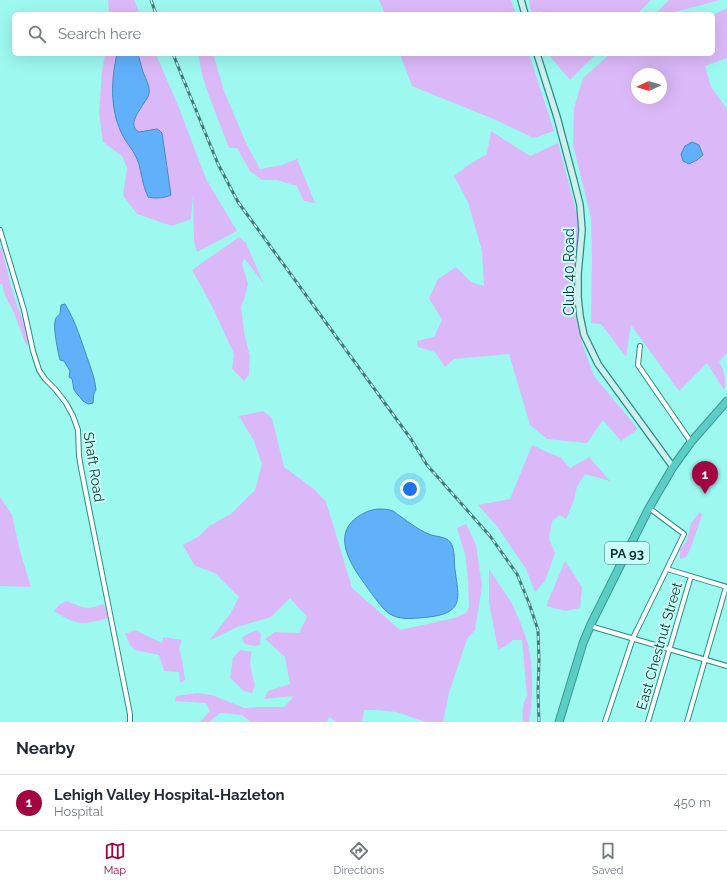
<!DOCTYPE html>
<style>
body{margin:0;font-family:Raleway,sans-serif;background:#f2f2f3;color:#1f2937}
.compass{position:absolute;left:631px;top:68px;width:36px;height:36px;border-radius:50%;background:#fff;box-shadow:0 4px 16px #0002;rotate:266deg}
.you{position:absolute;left:410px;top:489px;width:14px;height:14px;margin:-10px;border:3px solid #fff;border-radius:50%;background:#1a73e8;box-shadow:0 0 0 6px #1a73e833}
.badge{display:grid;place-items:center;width:26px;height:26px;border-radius:50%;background:#a10542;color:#fff;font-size:13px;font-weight:700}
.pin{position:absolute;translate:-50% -33px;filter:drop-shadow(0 1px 2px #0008)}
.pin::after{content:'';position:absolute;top:21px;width:14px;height:12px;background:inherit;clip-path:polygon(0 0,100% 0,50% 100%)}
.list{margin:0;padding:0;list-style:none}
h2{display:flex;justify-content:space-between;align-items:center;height:52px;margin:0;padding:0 16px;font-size:17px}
h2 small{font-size:13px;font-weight:400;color:#747a83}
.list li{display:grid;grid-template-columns:26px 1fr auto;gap:12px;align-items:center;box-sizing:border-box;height:56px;padding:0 16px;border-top:1px solid #e0e1e3}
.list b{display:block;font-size:15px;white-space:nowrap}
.list p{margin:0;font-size:13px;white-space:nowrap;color:#747a83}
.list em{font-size:13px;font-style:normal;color:#747a83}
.icon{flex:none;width:22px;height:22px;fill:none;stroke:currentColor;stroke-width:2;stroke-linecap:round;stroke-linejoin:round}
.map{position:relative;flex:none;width:727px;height:722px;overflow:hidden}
.search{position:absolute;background:#fff;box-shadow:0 4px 16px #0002;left:12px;right:12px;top:12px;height:44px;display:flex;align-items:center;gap:10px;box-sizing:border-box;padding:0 14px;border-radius:6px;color:#747a83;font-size:15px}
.sheet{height:108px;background:#fff}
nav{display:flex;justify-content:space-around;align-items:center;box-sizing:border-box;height:56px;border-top:1px solid #e0e1e3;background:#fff;font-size:11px;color:#747a83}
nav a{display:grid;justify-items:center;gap:2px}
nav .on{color:#a10542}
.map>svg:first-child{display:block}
.green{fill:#dbb9f8;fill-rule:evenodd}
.water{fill:#61b0fa;stroke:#478abd}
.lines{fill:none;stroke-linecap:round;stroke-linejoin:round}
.street-casing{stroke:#2b8c85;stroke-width:6}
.secondary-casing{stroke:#2b8c85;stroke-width:8}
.highway-casing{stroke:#3e9790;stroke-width:9}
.street{stroke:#fff;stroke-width:4}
.secondary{stroke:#cef0ed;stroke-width:5.5}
.highway{stroke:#5acdc4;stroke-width:7}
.rail-casing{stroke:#417d78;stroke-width:3}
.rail{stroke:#cafef8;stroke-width:1.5;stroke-dasharray:4.5;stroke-linecap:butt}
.labels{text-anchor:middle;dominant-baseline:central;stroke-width:4;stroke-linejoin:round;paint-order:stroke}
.shield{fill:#cafef8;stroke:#44706c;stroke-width:1}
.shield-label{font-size:13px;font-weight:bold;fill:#0a3330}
.street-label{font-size:14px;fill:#0a3330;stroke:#cafef8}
</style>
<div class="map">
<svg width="727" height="722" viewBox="0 0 727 722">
<rect width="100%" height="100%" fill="#9df8f0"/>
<path class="green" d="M108 0H134L140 14H109Z
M379 0H511L516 14H385Z
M529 0H651L637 14H531Z
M669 0H720L667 14H655Z
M727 8V58L705 66 711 87 727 109V353L719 362C724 370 727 382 724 390L707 363 679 391 631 325 626 357 601 324 591 323 592 261 591 218 573 145 574 108 583 78 610 54H713V15ZM637 74H661V98H637Z
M105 54H156L179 108 206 179 237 231 197 252 194 241 193 195 191 219 172 226 137 214 123 195 127 168 122 156 103 142 99 114 102 72Z
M198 54H213L217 67 224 91 246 143 260 169 282 165 297 159 315 203 304 201 297 186 277 180H262L250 171 237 148H229L208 93 203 78Z
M400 54H529L554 131 534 138 496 120 412 86Z
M548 54H596L570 80Z
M491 131 530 156 558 143 580 226 573 308 583 346 594 376 638 429 621 441 603 420 587 443 547 439 530 425 509 354 454 359 445 367 435 352 418 347 417 341 434 337 442 320 429 298 438 279 456 267 471 282 484 286 482 251 468 202 454 176 470 164 487 154Z
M239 237 246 243 264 284 244 258 242 264 248 284 244 300 241 306 244 332 250 356 249 375 244 381 232 369 234 354 212 306 192 270Z
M0 247 2 249 12 290 18 308 25 324 29 342 26 345 13 310 5 296 2 284H0Z
M263 411 272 418 284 467 314 489 326 502 335 531 352 588 400 630 454 618 466 613 469 607 468 579 465 554 457 528 466 524 476 545 482 586 475 630 467 639 449 693 443 722H426L396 712 377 710H364L362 722H336L329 717 327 722H251L242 715 220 713 209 722H200L210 711 206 703 175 701 176 696 197 693 212 695 244 708 259 707H284L294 696 264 699 268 691 290 684 285 657 265 639 275 632 299 633 307 617 290 598 271 617 237 627 209 641 230 614 239 597 215 573 195 566 183 545 199 536 209 526 231 514 255 490 262 464 254 441 239 416Z
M532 445 549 453 560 457 570 468 589 457 610 481 585 474 577 486 574 500 566 519 560 515 552 521 549 539 555 553 545 581 535 592 526 569 496 525 478 505 510 499Z
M0 497 12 515 20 551 31 587 0 586Z
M700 512 702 515 690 550 686 557 680 559V550L687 540 691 523Z
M565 561 582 587 580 608 566 611 546 606Z
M489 569C496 580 504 591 511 602 518 616 528 639 530 654 533 676 533 700 529 722H523C522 713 522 704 527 696L522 640H513L504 647 498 649 489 603Z
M66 601C73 603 82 608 88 608 93 608 99 605 104 604L108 618C100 620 91 623 83 623 73 623 62 616 54 611L60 604Z
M135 630 162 643 163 637 182 640 179 649 182 659 185 680 180 683 179 672 164 671 159 655 135 650 130 645 125 634Z
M256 631 261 633 260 645 255 646 245 644 243 641 242 638 249 633Z
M240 650 252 652C248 664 252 673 255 685L252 693 244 691 230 678 233 658Z"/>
<path class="water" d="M117 54H138C140 60 141 66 143 72 146 79 150 86 149 94 146 104 124 124 139 132L157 129 159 130 162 133 171 195C164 198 156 199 148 197 146 192 144 187 143 182 141 174 140 166 137 159 133 149 125 142 121 132 110 108 111 80 117 54Z
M692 142 699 145 703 155 697 160 689 164 683 161 681 154 685 146Z
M65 304C76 322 82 343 89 363 92 371 95 380 96 390L94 393 93 403 88 404 83 401 74 390 72 379 69 377 70 371 64 361 60 360C58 352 52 324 56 318 56 317 59 315 60 314L61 305Z
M378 509C383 509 388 509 393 511 395 512 398 515 400 516 410 523 420 531 431 535 439 537 449 537 452 545 455 552 454 562 455 570 459 598 464 613 429 617 417 618 401 621 390 614 383 610 372 594 367 587 353 568 331 537 356 518 363 513 369 510 378 509Z"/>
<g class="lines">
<defs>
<path id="street" d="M0 230 24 310 33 351 39 370 45 379 55 389 66 403 73 416 78 430 79 456 81 468 130 714V722
M640 346 638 365 691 442
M667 569 727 587
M590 626 727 666
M605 722 633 638 684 534 649 508
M648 722 691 576
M687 722 726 587"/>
<path id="secondary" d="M521 0 525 14
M537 54 557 117 574 181 580 205 582 230 578 274V297L580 316 584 335 598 364 673 467"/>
<path id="highway" d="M559 722 583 643 591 624 649 508 673 467 691 442 727 401"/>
</defs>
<use href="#street" class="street-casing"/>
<use href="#secondary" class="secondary-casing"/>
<use href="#highway" class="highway-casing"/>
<use href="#street" class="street"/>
<use href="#secondary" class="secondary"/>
<use href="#highway" class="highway"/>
<defs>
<path id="rail" d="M151 0 156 14
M173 54 218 164 238 202 411 439 427 465 490 536 517 574 529 603 538 630 539 660 538 691 539 722"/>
</defs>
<use href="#rail" class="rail-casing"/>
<use href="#rail" class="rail"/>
</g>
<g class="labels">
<rect class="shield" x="605" y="542" width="44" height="22" rx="3"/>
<g class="shield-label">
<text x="627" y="553">PA 93</text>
</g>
<g class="street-label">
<text transform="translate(569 272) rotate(-90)">Club 40 Road</text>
<text transform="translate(94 467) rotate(81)">Shaft Road</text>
<text transform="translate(659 646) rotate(-74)">East Chestnut Street</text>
</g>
</g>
</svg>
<svg class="compass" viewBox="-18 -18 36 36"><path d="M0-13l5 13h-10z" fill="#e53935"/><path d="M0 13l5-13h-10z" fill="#747a83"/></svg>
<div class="you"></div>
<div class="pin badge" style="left:705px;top:494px">1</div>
<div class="search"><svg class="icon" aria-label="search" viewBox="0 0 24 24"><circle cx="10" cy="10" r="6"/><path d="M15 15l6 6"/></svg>Search here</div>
</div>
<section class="sheet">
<h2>Nearby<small></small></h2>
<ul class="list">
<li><span class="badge">1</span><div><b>Lehigh Valley Hospital-Hazleton</b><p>Hospital</p></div><em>450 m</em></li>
</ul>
</section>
<nav>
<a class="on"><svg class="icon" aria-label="map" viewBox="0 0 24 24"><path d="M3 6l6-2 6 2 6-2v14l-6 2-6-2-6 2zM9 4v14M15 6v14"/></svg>Map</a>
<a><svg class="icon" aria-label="directions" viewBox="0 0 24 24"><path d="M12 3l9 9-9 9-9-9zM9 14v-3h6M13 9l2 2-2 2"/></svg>Directions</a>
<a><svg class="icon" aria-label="saved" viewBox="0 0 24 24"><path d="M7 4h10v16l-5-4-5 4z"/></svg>Saved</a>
</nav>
